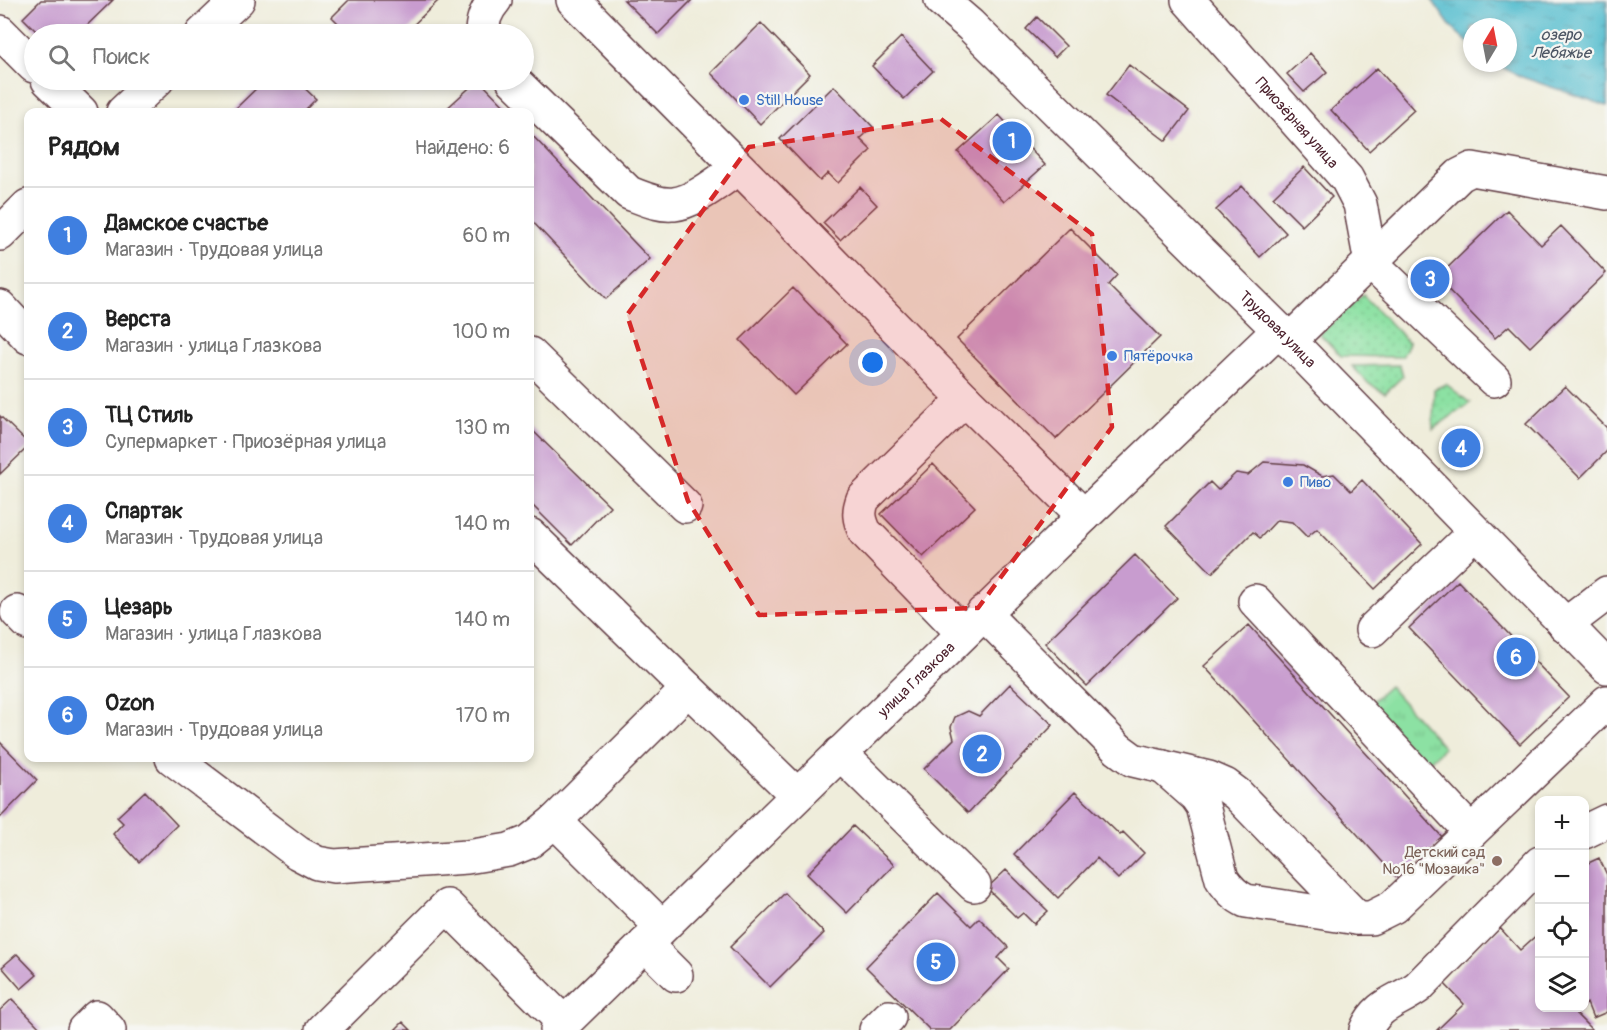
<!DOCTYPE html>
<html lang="ru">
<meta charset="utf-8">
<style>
body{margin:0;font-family:Pangolin,sans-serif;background:#f2f2f2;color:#222}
.controls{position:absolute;right:18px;bottom:18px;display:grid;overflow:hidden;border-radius:12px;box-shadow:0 3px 9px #0003}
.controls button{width:54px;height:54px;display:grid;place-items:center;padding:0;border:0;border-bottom:2px solid #e0e0e0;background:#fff;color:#222;font:30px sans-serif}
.compass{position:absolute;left:1463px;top:18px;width:54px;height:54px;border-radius:50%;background:#fff;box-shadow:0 3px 9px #0003;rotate:10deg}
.you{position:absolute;left:873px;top:363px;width:21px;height:21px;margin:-15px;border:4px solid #fff;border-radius:50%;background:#1a73e8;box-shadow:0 0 0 9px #1a73e833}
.badge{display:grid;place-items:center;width:39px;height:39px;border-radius:50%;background:#0f766e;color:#fff;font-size:20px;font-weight:700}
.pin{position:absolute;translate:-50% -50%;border:3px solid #fff;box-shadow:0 2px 6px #0006}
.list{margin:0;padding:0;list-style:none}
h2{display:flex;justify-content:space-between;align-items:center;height:78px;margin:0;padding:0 24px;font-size:26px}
h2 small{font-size:20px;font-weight:400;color:#767676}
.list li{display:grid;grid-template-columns:39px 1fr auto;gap:18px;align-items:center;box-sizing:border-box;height:96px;padding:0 24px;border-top:2px solid #e0e0e0}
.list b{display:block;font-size:22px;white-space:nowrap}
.list p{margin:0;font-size:20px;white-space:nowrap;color:#767676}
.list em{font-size:20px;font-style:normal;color:#767676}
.icon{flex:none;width:33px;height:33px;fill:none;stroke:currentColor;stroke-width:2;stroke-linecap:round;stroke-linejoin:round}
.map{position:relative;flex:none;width:1607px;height:1030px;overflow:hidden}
.search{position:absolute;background:#fff;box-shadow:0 3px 9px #0003;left:24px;top:24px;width:510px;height:66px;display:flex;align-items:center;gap:15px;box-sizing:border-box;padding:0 21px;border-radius:33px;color:#767676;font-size:22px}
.panel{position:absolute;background:#fff;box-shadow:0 3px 9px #0003;left:24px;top:108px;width:510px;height:654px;border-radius:12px}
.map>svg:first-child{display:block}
.grass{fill:url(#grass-dots);stroke:#6b8067;stroke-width:1.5}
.park{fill:url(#park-tufts);stroke:#6b8067;stroke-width:1.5}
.water{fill:url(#water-ripples);stroke:#4e6e7c;stroke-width:1.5}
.building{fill:#c89ccf}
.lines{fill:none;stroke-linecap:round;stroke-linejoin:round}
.minor-casing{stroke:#633e45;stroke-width:36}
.major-casing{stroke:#633e45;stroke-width:36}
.minor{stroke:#fff;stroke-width:33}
.major{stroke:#fff;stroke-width:33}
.marked{fill:#d62828;fill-opacity:0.2;stroke:#d62828;stroke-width:4.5;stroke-dasharray:12 8;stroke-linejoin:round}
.shop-dot{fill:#3f7fe0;stroke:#f6f6f2;stroke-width:2}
.education-dot{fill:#8d6e63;stroke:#f6f6f2;stroke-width:2}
.labels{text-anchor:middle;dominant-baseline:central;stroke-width:4.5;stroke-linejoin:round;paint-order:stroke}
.shop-label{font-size:15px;fill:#366cbe;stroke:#f6f6f2;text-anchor:start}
.street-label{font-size:15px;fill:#4a1f2b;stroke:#f6f6f2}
.education-label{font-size:15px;fill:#785e54;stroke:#f6f6f2;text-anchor:end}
.water-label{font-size:16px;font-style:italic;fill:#4c5664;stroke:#f6f6f2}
</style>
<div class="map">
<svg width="1607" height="1030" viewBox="0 0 1607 1030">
<defs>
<pattern id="grass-dots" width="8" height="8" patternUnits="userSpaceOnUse" patternTransform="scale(1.5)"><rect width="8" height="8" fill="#8ce1a3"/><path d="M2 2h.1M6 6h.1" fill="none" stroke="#7ac18c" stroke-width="1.8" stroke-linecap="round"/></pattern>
<pattern id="park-tufts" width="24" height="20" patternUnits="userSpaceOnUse" patternTransform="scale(1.5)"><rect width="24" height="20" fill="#8ce1a3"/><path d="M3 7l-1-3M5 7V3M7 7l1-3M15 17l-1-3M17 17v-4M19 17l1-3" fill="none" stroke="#7ac18c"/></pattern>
<pattern id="water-ripples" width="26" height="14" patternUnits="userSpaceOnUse" patternTransform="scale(1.5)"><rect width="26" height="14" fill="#51bcce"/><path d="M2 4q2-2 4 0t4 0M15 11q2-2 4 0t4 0" fill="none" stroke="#4598a7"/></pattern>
</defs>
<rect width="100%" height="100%" fill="#f6f6f2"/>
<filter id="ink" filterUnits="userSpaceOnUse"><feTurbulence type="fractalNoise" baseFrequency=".0167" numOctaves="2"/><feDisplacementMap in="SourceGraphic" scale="12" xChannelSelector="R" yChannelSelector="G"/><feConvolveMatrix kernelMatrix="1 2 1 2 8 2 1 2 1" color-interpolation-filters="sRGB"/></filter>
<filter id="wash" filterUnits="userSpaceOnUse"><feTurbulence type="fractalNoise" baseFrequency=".008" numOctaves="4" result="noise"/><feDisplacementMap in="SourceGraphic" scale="24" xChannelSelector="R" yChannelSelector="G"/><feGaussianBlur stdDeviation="1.35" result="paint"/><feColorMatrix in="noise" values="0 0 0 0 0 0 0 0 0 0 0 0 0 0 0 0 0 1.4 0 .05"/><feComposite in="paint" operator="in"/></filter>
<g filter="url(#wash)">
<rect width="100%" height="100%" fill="#efeddb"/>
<path class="grass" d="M1363 295 1409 343 1402 357 1341 356 1320 334Z
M1400 365 1403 376 1385 393 1369 384 1352 366Z
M1446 384 1470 403 1433 429 1434 389Z"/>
<path class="park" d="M1389 686 1444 748 1425 765 1370 703Z"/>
<path class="water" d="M1432 0H1607V106L1522 77 1493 63H1508V27H1472V46L1451 27Z"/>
<g id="blocks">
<path class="building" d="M41 0H113L78 34H39L23 18Z
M349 0H439L404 34H349L332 17Z
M624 0H692L658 34Z
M1037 17 1066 46 1055 57 1026 29Z
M761 23 810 74 760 124 711 73Z
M901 37 933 71 904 99 872 66Z
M1310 53 1327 72 1304 92 1287 74Z
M1129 65 1189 111 1166 141 1106 95Z
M1377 68 1414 110 1369 151 1331 110Z
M265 80H296L316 99 303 112H232Z
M479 80 510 112H443L478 80Z
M834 86 873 127 860 139 871 150 838 183 828 173 820 181 780 139Z
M999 115 1045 165 1004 202 958 152Z
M530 133 650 259 606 299 530 219Z
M1304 167 1332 197 1302 226 1273 197Z
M1242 186 1286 233 1260 257 1216 210Z
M860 187 877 205 840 240 823 223Z
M1507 210 1541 245 1561 226 1606 273 1530 347 1509 326 1495 338 1437 278Z
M1070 228 1117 275 1108 285 1160 337 1056 439 957 339Z
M793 288 847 344 794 395 740 340Z
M1565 386 1607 428V451L1580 478 1526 424Z
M0 416 28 443V447L0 474Z
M530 428 610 506 572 545 530 503Z
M1461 439 1476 453 1469 461 1454 446Z
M1264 462 1303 465 1322 476 1334 474 1351 491 1362 480 1422 544 1375 589 1317 529 1307 537 1292 522 1277 520 1260 538 1253 532 1212 573 1166 526 1210 482 1218 490 1236 473 1248 475Z
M933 464 975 507 923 557 881 514Z
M1135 555 1177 598 1087 686 1045 643Z
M1458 581 1569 697 1520 744 1409 628Z
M1249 625 1444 839 1399 880 1204 666Z
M1010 684 1053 725 968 813 924 769 954 739 951 727 955 717 968 711 979 716Z
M0 742 37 780 0 818Z
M145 791 177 825 139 862 113 834 123 823 117 817Z
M1075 792 1120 835 1123 832 1144 853 1118 879 1097 858 1058 898 1014 854Z
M853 826 894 865 847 913 807 874Z
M1599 858 1607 875V1012L1593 1018 1587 1003 1584 1006V865Z
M1006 870 1048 911 1034 924 1023 913 1017 918 987 888Z
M785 893 824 933 770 987 730 947Z
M938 893 971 926 979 918 1008 947 998 958 1009 969 950 1030H930L866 967Z
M1500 928 1520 950 1540 932V1008H1583L1576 1014 1592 1030H1437L1464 1004 1443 982Z
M17 954 37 975 21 989 2 967Z
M12 999 42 1030H0V1010Z
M403 1022 411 1030H395Z"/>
</g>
</g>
<g filter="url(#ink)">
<use href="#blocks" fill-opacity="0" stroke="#633e45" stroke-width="1.5"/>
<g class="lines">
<defs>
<g id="minor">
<path d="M573 0 778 207 965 399 1084 516"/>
<path id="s1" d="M941 0 970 25 1279 330 1607 667"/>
<path id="s2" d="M1188 0 1347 179 1360 204 1371 263"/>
<path d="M0 32 34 66"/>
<path d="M482 34C482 21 486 10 495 0"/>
<path d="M48 80 81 112"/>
<path d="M513 80 629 193C643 198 659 206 674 204 695 202 721 179 739 168"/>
<path d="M1371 263 1494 380"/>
<path d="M0 307 28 337"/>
<path d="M1289 341 1460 175 1472 169 1607 193"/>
<path d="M530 354 685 506"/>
<path d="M530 535 797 795"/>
<path d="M1255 601 1471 832"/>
<path d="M17 612 28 623"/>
<path d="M983 613 1118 749 1133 760 1209 778 1225 785 1237 794 1357 918"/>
<path d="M1565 625 1607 593"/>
<path d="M1372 630 1475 532"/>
<path d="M963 633 865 532C859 519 858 512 863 499L965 399"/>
<path d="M840 753 974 885"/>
<path d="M172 758 298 853 317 863 334 866 467 857 509 850 529 842 555 821"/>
<path d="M1163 767 1196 796 1203 806 1222 879C1229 889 1235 896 1246 901L1357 918H1371L1393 907 1607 702"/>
<path d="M1584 832 1607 821"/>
<path d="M662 927 555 821 688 689"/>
<path d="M645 944 676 975"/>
<path d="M84 1030 97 1017 109 1030"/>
<path d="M322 1030 447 906 564 1023"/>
<path id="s3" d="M557 1030 1084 516 1279 330"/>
<path d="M876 1030 889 1017"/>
<path d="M1366 1030C1378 1003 1396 1003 1418 987L1540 863"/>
</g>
<path id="major" d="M202 34 238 0
M123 112 157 80
M0 234 28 206"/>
</defs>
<use href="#minor" class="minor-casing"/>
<use href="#major" class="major-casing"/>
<use href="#minor" class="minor"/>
<use href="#major" class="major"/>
</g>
</g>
<path class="marked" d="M941 119 1092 234 1112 427 978 608 759 615 688 501 627 315 749 147Z"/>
<g class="shop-dot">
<circle cx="744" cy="100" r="6"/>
<circle cx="1112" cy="356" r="6"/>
<circle cx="1288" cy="482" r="6"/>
</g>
<circle class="education-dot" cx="1497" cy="861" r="6"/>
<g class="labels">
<g class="shop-label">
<text x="756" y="100">Still House</text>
<text x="1124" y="356">Пятёрочка</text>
<text x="1300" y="482">Пиво</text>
</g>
<g class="street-label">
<text stroke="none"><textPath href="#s2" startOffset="164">Приозёрная улица</textPath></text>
<text stroke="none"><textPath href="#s1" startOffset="471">Трудовая улица</textPath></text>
<text stroke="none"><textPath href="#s3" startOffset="502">улица Глазкова</textPath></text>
</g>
<g class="education-label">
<text x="1485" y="852">Детский сад<tspan x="1485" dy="17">№16 "Мозаика"</tspan></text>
</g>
<g class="water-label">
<text x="1561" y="35">озеро<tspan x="1561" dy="18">Лебяжье</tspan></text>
</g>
</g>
</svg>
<div class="controls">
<button>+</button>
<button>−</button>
<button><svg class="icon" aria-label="locate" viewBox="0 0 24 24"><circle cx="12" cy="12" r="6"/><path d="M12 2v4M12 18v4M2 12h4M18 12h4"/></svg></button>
<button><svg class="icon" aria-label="layers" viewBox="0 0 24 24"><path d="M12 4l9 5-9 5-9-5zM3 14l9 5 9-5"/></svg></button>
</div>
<svg class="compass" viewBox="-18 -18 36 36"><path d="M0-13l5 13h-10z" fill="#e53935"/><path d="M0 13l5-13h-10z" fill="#767676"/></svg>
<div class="you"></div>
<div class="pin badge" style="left:1012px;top:141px;background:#3f7fe0">1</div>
<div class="pin badge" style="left:982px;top:754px;background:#3f7fe0">2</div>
<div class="pin badge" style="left:1430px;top:279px;background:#3f7fe0">3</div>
<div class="pin badge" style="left:1461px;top:448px;background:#3f7fe0">4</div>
<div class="pin badge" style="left:936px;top:962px;background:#3f7fe0">5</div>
<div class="pin badge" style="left:1516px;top:657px;background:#3f7fe0">6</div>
<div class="search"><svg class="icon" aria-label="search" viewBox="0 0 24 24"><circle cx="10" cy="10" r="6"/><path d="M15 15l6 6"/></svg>Поиск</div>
<section class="panel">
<h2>Рядом<small>Найдено: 6</small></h2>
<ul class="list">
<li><span class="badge" style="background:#3f7fe0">1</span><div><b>Дамское счастье</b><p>Магазин · Трудовая улица</p></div><em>60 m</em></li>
<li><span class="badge" style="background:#3f7fe0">2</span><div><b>Верста</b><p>Магазин · улица Глазкова</p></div><em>100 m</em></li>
<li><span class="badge" style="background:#3f7fe0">3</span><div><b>ТЦ Стиль</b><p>Супермаркет · Приозёрная улица</p></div><em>130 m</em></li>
<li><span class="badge" style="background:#3f7fe0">4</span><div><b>Спартак</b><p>Магазин · Трудовая улица</p></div><em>140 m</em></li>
<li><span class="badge" style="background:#3f7fe0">5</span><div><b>Цезарь</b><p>Магазин · улица Глазкова</p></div><em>140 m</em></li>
<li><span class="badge" style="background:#3f7fe0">6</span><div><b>Ozon</b><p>Магазин · Трудовая улица</p></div><em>170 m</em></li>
</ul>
</section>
</div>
